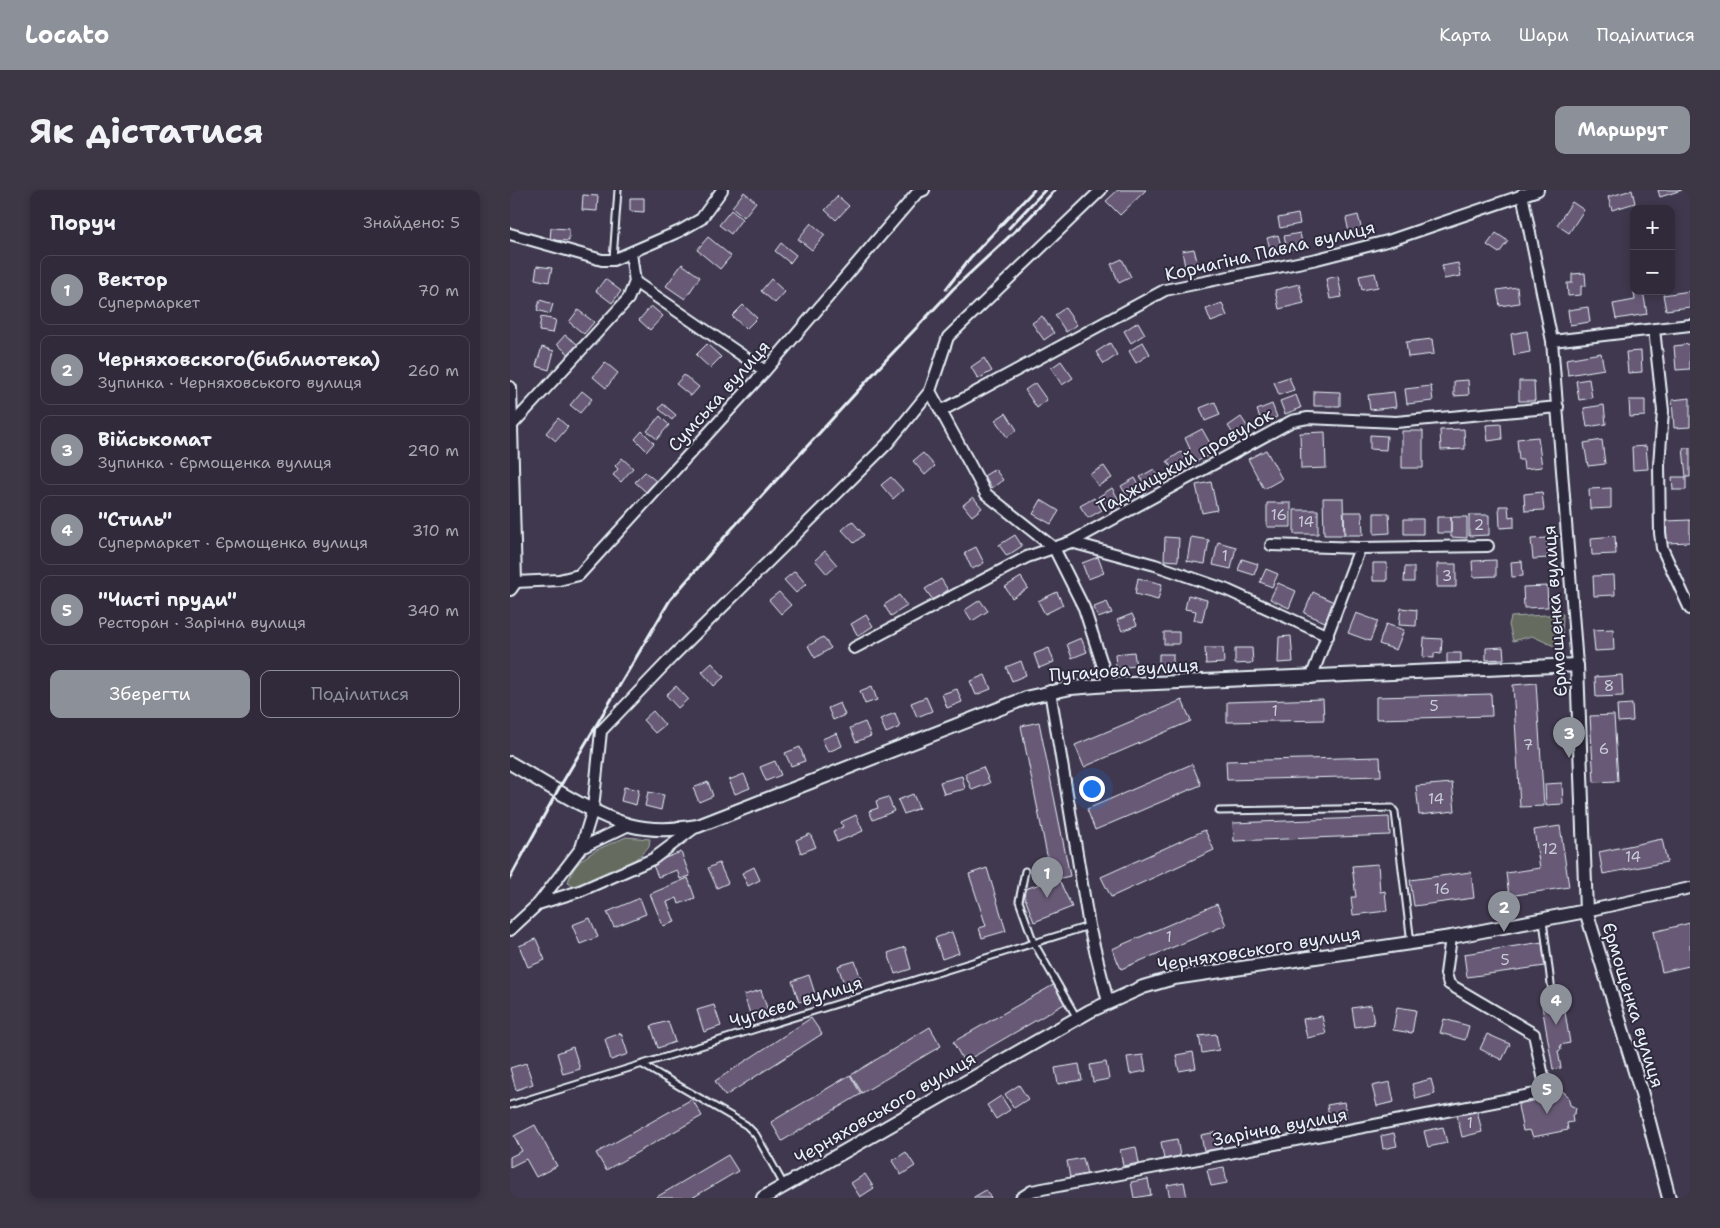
<!DOCTYPE html>
<html lang="uk">
<meta charset="utf-8">
<style>
body{margin:0;font-family:"Shantell Sans",sans-serif;background:#3c3645;color:#f1f3f6}
.controls{position:absolute;right:15px;top:15px;display:grid;overflow:hidden;border-radius:10px;box-shadow:0 2px 8px #0003}
.controls button{width:45px;height:45px;display:grid;place-items:center;padding:0;border:0;border-bottom:1px solid #4b4654;background:#302a3a;color:#f1f3f6;font:25px sans-serif}
.you{position:absolute;left:581px;top:598px;width:18px;height:18px;margin:-12px;border:4px solid #fff;border-radius:50%;background:#1a73e8;box-shadow:0 0 0 8px #1a73e833}
.badge{display:grid;place-items:center;width:32px;height:32px;border-radius:50%;background:#8c9099;color:#fff;font-size:16px;font-weight:700}
.pin{position:absolute;translate:-50% -41px;filter:drop-shadow(0 1px 2px #0008)}
.pin::after{content:'';position:absolute;top:26px;width:18px;height:15px;background:inherit;clip-path:polygon(0 0,100% 0,50% 100%)}
.list{margin:0;padding:0;list-style:none}
h2{display:flex;justify-content:space-between;align-items:center;height:65px;margin:0;padding:0 20px;font-size:21px}
h2 small{font-size:16px;font-weight:400;color:#a8a7af}
.list li{display:grid;grid-template-columns:32px 1fr auto;gap:15px;align-items:center;box-sizing:border-box;height:70px;margin:0 10px 10px;padding:0 10px;border:1px solid #4b4654;border-radius:10px}
.list b{display:block;font-size:19px;white-space:nowrap}
.list p{margin:0;font-size:16px;white-space:nowrap;color:#a8a7af}
.list em{font-size:16px;font-style:normal;color:#a8a7af}
.actions{display:flex;gap:10px;padding:15px 20px}
.actions a{flex:1;padding:11px 0;border:1px solid #8c9099;border-radius:10px;text-align:center;font-size:18px;color:#8c9099}
.actions .main{background:#8c9099;color:#fff}
.map{position:relative;flex:none;width:1180px;height:1008px;overflow:hidden;border-radius:10px}
header{display:flex;align-items:center;gap:30px;box-sizing:border-box;height:70px;padding:0 25px;background:#8c9099;color:#fff}
header strong{font-size:24px}
nav{display:flex;gap:28px;margin-inline-start:auto;font-size:18px}
.intro{display:flex;align-items:center;justify-content:space-between;box-sizing:border-box;height:120px;padding:0 30px}
h1{margin:0;font-size:35px}
.button{padding:12px 22px;border-radius:10px;background:#8c9099;color:#fff;font-size:18px;font-weight:700}
main{display:flex;gap:30px;padding:0 30px}
aside{flex:1;background:#302a3a;border-radius:10px;box-shadow:0 2px 8px #0003}
.map>svg:first-child{display:block}
.green{fill:#656c5f;stroke:#a6aeac}
.building{fill:#675a77;stroke:#e8f1f8}
.lines{fill:none;stroke-linecap:round;stroke-linejoin:round}
.service-casing{stroke:#e8f1f8;stroke-width:9}
.minor-casing{stroke:#e8f1f8;stroke-width:14}
.tertiary-casing{stroke:#e8f1f8;stroke-width:16}
.service{stroke:#2f2a3d;stroke-width:5}
.minor{stroke:#2f2a3d;stroke-width:10}
.tertiary{stroke:#2f2a3d;stroke-width:12}
.rail{stroke:#e8f1f8;stroke-width:3}
.labels{text-anchor:middle;dominant-baseline:central;stroke-width:4;stroke-linejoin:round;paint-order:stroke}
.number-label{font-size:15px;fill:#c8cbd8}
.street-label{font-size:18px;fill:#e8f1f8;stroke:#2f2a3d}
</style>
<header>
<strong>Locato</strong>
<nav><a>Карта</a><a>Шари</a><a>Поділитися</a></nav>
</header>
<div class="intro"><h1>Як дістатися</h1><a class="button">Маршрут</a></div>
<main>
<aside>
<h2>Поруч<small>Знайдено: 5</small></h2>
<ul class="list">
<li><span class="badge">1</span><div><b>Вектор</b><p>Супермаркет</p></div><em>70 m</em></li>
<li><span class="badge">2</span><div><b>Черняховского(библиотека)</b><p>Зупинка · Черняховського вулиця</p></div><em>260 m</em></li>
<li><span class="badge">3</span><div><b>Військомат</b><p>Зупинка · Єрмощенка вулиця</p></div><em>290 m</em></li>
<li><span class="badge">4</span><div><b>&quot;Стиль&quot;</b><p>Супермаркет · Єрмощенка вулиця</p></div><em>310 m</em></li>
<li><span class="badge">5</span><div><b>&quot;Чисті пруди&quot;</b><p>Ресторан · Зарічна вулиця</p></div><em>340 m</em></li>
</ul>
<div class="actions"><a class="main">Зберегти</a><a>Поділитися</a></div>
</aside>
<div class="map">
<svg width="1180" height="1008" viewBox="0 0 1180 1008">
<rect width="100%" height="100%" fill="#40384e"/>
<filter id="ink" filterUnits="userSpaceOnUse"><feTurbulence type="fractalNoise" baseFrequency=".02" numOctaves="2"/><feDisplacementMap in="SourceGraphic" scale="10" xChannelSelector="R" yChannelSelector="G"/><feConvolveMatrix kernelMatrix="1 2 1 2 8 2 1 2 1" color-interpolation-filters="sRGB"/></filter>
<g filter="url(#ink)">
<path class="green" d="M1053 424 1052 456 1046 457 1022 446 1003 451 999 435 1001 427Z
M116 647 140 649 139 656C124 677 88 688 63 696L58 693C64 665 94 657 116 647Z"/>
<path class="building" d="M608 0H636L610 25 596 11Z
M1122 0 1125 13 1102 20 1098 7Z
M1148 0H1172L1150 7Z
M234 2 246 12 234 27 222 17Z
M73 5 88 6 87 21 72 20Z
M328 6 339 16 326 30 315 20Z
M120 8H134V22L120 21Z
M1062 12 1074 20 1059 43 1047 35Z
M221 20 232 29 221 44 209 35Z
M788 24 790 34 770 38 768 28Z
M848 25 853 45 840 48 836 28Z
M301 33 315 45 302 60 288 49Z
M41 38 59 39V51L40 50Z
M790 43 793 57 777 60 774 46Z
M986 43 998 51 989 63 977 55Z
M768 45 773 62 762 65 757 48Z
M198 47 221 66 210 79 187 60Z
M271 53 286 65 280 73 265 61Z
M684 59 689 79 676 82 672 61Z
M612 69 621 87 609 93 601 74Z
M948 73 951 86 934 89 932 76Z
M172 74 190 87 175 109 156 96Z
M27 76 42 78 39 92 25 89Z
M865 83 868 97 852 100 849 86Z
M1075 83 1076 96H1071V105L1058 106 1057 93H1062V84Z
M828 86 832 107 820 109 816 89Z
M95 89 111 101 102 113 86 101Z
M261 89 275 102 265 113 251 101Z
M789 94 794 113 769 119 765 100Z
M1007 97 1009 113 990 116 987 100Z
M1133 101 1137 124 1106 129 1103 114 1125 110 1124 102Z
M1180 101V117L1156 120 1153 105Z
M30 110 43 114 40 124 27 120Z
M712 113 717 126 701 132 696 119Z
M233 115 247 128 236 139 222 126Z
M141 116 153 126 140 140 129 130Z
M1078 117 1080 132 1060 135 1058 120Z
M555 118 567 135 556 142 545 125Z
M68 120 84 132 74 144 59 132Z
M532 126 544 143 534 150 522 133Z
M31 127 46 130 43 143 29 141Z
M628 132 635 144 621 153 614 141Z
M1017 141 1020 162 1004 165 1001 144Z
M55 145 70 156 61 166 47 154Z
M922 149 924 164 898 167 896 152Z
M633 152 640 164 626 173 619 161Z
M600 153 607 165 594 174 586 162Z
M197 154 211 167 200 178 186 165Z
M1180 154V179L1166 180 1164 156Z
M32 157 44 161 39 180 26 176Z
M1131 161 1132 182 1118 183 1116 162Z
M1091 163 1094 179 1058 185 1056 169Z
M474 168 482 181 468 189 461 177Z
M551 171 563 188 552 195 541 178Z
M95 172 108 183 96 198 83 187Z
M174 185 189 197 181 206 166 194Z
M779 187 784 200 769 205 764 192Z
M1079 189 1082 208 1069 210 1066 191Z
M958 190 959 205 944 206V191Z
M1009 191H1024L1025 211H1009Z
M525 193 537 210 527 218 515 200Z
M921 196 923 211 897 214 895 199Z
M72 201 82 209 70 223 60 215Z
M804 201 830 202V216H804Z
M884 202 886 217 860 220 858 205Z
M786 205 791 218 775 224 770 211Z
M1180 208V237L1164 238 1162 210Z
M1119 210H1135V226L1120 227Z
M705 212 710 225 695 231 690 218Z
M153 214 166 225 162 230 149 219Z
M762 214 767 227 752 233 747 220Z
M1094 215 1096 234 1077 237 1074 218Z
M496 223 507 240 497 247 485 230Z
M150 226 159 235 147 249 137 241Z
M731 227 739 239 726 248 718 236Z
M48 228 58 237 46 251 36 243Z
M991 234 992 249 978 251 976 235Z
M692 239 705 262 682 274 676 261 680 259 675 248Z
M954 239 955 259 931 260 930 240Z
M132 241 144 253 137 261 125 249Z
M892 241H913V278H892Z
M815 242 816 278 791 279 790 243Z
M860 245 877 246 876 260 860 259Z
M1028 247 1032 277 1014 279 1013 270H1009L1007 249Z
M1092 250 1095 274 1078 276 1074 253Z
M1136 256 1138 279 1123 280 1122 257Z
M1173 258H1180V287H1176Z
M756 260 772 289 754 299 738 269Z
M671 262 679 274 665 283 657 271Z
M413 263 425 276 415 285 403 271Z
M112 268 123 278 111 292 103 285 108 279 105 276Z
M594 276 602 288 588 296 580 284Z
M485 279 493 290 482 298 474 286Z
M644 279 651 291 637 299 630 287Z
M135 282 146 291 136 302 125 292Z
M381 287 393 300 383 309 371 295Z
M1162 287H1176V300H1163Z
M625 288 632 300 618 308 611 296Z
M701 292 707 320 692 323 686 295Z
M602 298 609 310 595 319 588 307Z
M1101 298V318L1080 319 1079 299Z
M1032 302 1034 320 1015 321 1014 304Z
M463 307 472 318 462 326 453 315Z
M584 308 592 320 578 328 570 316Z
M813 308H833L834 345H814Z
M531 310 549 321 541 334 523 324Z
M757 313H781V337H757Z
M989 316H998L999 327 1004 326V337L990 338Z
M784 320H808V344H784Z
M834 322H852L853 345H835Z
M864 323H879L880 343 864 344Z
M959 325H979V345L959 346Z
M927 327H941V343H927Z
M941 327H957V348L941 347Z
M894 329H913V344H894Z
M1180 330V352L1157 353 1156 331Z
M342 331 354 345 344 353 332 340Z
M505 345 512 356 497 366 489 355Z
M1105 346 1106 364 1082 365 1081 348Z
M655 347 669 348 668 371 654 370Z
M681 347 699 350 695 374 677 371Z
M1037 348 1038 368 1023 369 1021 349Z
M708 352 726 357 721 379 703 375Z
M466 357 474 373 462 379 454 363Z
M315 361 327 375 317 384 305 370Z
M588 367 594 383 578 389 572 373Z
M732 369 748 374 744 385 728 380Z
M986 370V386L963 387 962 371Z
M1012 371 1013 386 1002 387 1001 372Z
M863 373H877V391H863Z
M927 374H946V397H927Z
M895 377H904V392H894Z
M756 379 768 384 762 397 750 392Z
M285 381 296 394 286 403 274 390Z
M1104 385 1105 405 1084 406 1083 386Z
M511 387 518 398 502 408 495 397Z
M628 388 652 394 648 410 625 404Z
M431 389 438 400 423 410 415 399Z
M768 393 786 401 779 418 760 409Z
M1037 396 1038 417 1014 418 1013 397Z
M269 402 281 415 271 424 259 410Z
M547 402 553 415 535 424 528 411Z
M803 402 824 412 815 432 794 423Z
M389 405 397 416 381 426 374 415Z
M678 405 697 410 692 432 684 430 686 421 675 419Z
M470 410 478 421 462 431 455 420Z
M597 412 602 423 588 428 584 417Z
M891 418 907 420 906 436 889 435Z
M846 423 868 431 860 451 838 443Z
M622 424 627 435 612 441 607 430Z
M356 425 363 436 348 446 341 434Z
M876 434 894 440 886 460 869 454Z
M1103 439 1104 460 1085 461 1083 440Z
M654 442H669V454H654Z
M781 446 783 472 768 473 769 447Z
M313 447 321 458 305 468 298 456Z
M571 448 577 462 562 468 557 454Z
M914 448 932 449 931 464 924 463V468L913 467Z
M993 457 994 469 976 470V458Z
M539 458 544 472 529 478 524 464Z
M695 458H713L714 473 696 474Z
M725 458H742L743 473 725 474Z
M624 462 626 476 606 478 605 464Z
M937 463H951V473H937Z
M649 464H663V475L649 476Z
M511 471 516 485 502 491 496 477Z
M202 473 214 487 204 496 192 482Z
M475 485 481 499 466 505 460 491Z
M1112 485 1113 506 1086 507 1085 487Z
M1026 493 1034 616 1010 617 1003 495Z
M166 496 178 509 168 518 156 505Z
M362 496 367 510 355 514 350 501Z
M447 499 452 512 437 518 432 504Z
M981 504 982 526 866 529V507Z
M416 507 422 521 407 527 401 513Z
M813 509 814 530 717 532V512Z
M672 510 681 531 574 577 565 555Z
M330 513 335 525 323 530 318 518Z
M1122 514 1123 531 1108 532 1107 515Z
M143 521 155 535 145 543 133 530Z
M385 523 390 537 376 543 370 529Z
M1104 525 1108 591 1084 592 1080 526Z
M355 532 361 546 346 552 340 538Z
M529 532 560 686 542 690 511 536Z
M327 543 332 556 318 562 312 549Z
M290 557 295 571 281 576 275 563Z
M870 567 871 586 717 590 716 571Z
M265 571 271 585 256 591 250 577Z
M682 574 691 595 585 640 577 619Z
M473 577 480 593 462 600 455 584Z
M234 584 240 598 225 604 219 590Z
M452 586 455 599 434 604 430 592Z
M198 592 203 606 189 612 183 598Z
M942 593 945 621 909 625 906 596Z
M1052 593 1053 614 1036 615 1035 594Z
M114 597 129 600 126 615 111 611Z
M138 602 154 605 151 620 135 616Z
M403 604 409 618 394 624 388 610Z
M378 607 384 621 363 630 359 621 368 618 366 611Z
M346 625 353 641 327 652 323 641 333 637 331 632Z
M879 627 880 645 724 651 723 633Z
M1050 636 1059 697 999 706 996 683 1030 678 1024 640Z
M695 640 704 660 601 707 591 687Z
M300 644 306 657 291 663 286 650Z
M1152 649 1157 672 1093 684 1089 662Z
M171 662 180 686 170 689 167 680 148 687 142 673Z
M209 673 218 693 207 698 198 678Z
M868 674 870 702 875 701 877 721 843 725 841 707H846L842 676Z
M244 677 250 690 238 696 232 683Z
M477 678 496 741 472 748 469 738 476 736 459 684Z
M961 682 964 708 904 716 900 690Z
M178 688 185 708 169 714 167 708 157 712 165 732 153 736 140 704Z
M548 688 562 717 524 732 512 700Z
M130 708 136 724 104 737 97 722Z
M707 714 716 735 611 779 602 759Z
M80 728 88 747 70 754 62 735Z
M1180 733V779L1179 776 1152 782 1143 742Z
M442 742 449 763 432 769 425 748Z
M26 749 35 770 18 777 9 756Z
M1032 752 1035 776 957 787 954 764Z
M395 757 401 779 385 784 378 763Z
M345 771 352 792 335 797 328 776Z
M299 785 306 807 289 812 282 791Z
M545 794 556 813 454 872 443 852Z
M251 800 258 821 241 827 234 805Z
M1049 813 1054 816 1060 853 1050 855 1051 860 1048 861 1051 878 1043 879 1032 816Z
M204 815 211 836 194 842 187 820Z
M861 815 864 834 845 837 842 818Z
M887 817 906 820 902 843 883 840Z
M812 826 816 844 797 848 793 829Z
M301 828 312 844 215 906 205 891Z
M934 829 959 836 955 850 930 843Z
M158 831 165 852 148 858 141 836Z
M420 837 431 856 352 903 341 885Z
M111 843 118 864 101 870 95 849Z
M706 844 709 860 692 863 689 846Z
M977 844 1000 854 992 870 970 859Z
M63 857 70 879 53 884 47 863Z
M683 862 686 878 669 881 666 865Z
M633 865 636 881 620 884 617 867Z
M596 872 599 889 583 892 580 875Z
M16 873 23 894 6 900 0 878Z
M569 874 572 890 548 894 545 878Z
M340 885 351 904 272 951 261 932Z
M921 889 925 904 906 909 902 894Z
M880 892 884 912 867 916 862 896Z
M509 895 518 909 504 918 495 904Z
M1051 900 1058 906 1060 915 1066 918 1065 923 1062 925 1063 932 1057 933 1058 940 1023 947 1020 940 1013 941 1008 916 1010 911Z
M491 906 500 920 486 929 477 915Z
M182 909 192 926 96 980 86 963Z
M834 912 837 928 820 932 817 915Z
M967 920 972 942 952 947 947 925Z
M25 935 47 976 26 987 16 969 0 977V967L12 961 4 946Z
M933 937 937 953 918 957 914 941Z
M707 942 711 958 694 961 691 945Z
M884 943 887 956 873 959 871 946Z
M667 949 670 966 654 969 651 952Z
M626 957 629 973 613 976 610 960Z
M396 962 405 976 391 985 382 971Z
M218 965 228 981 182 1008H145Z
M573 968 577 984 560 988 557 971Z
M714 977 717 993 701 996 697 980Z
M355 984 364 998 350 1007 341 993Z
M638 989 641 1005 624 1008 621 992Z
M674 992 677 1008H660L657 995Z
M476 1000 481 1008H464V1007Z"/>
<g class="lines">
<defs>
<path id="service" d="M103 69 108 0
M709 621 882 618 885 622 901 753
M515 681 509 711 524 753 567 828
M1033 730 1043 810
M133 875 236 935 246 945 274 995
M0 915 579 736"/>
<path id="minor" d="M1012 4 1042 151 1067 475
M0 44 92 70H103L170 41 191 29 212 0
M125 92 255 181
M1144 139 1153 221 1149 275 1150 343 1152 358 1180 419
M1042 151 1180 135
M420 201 476 304 544 358 574 418 599 495
M431 221 655 100 807 69 881 50 1028 0
M2 235 118 109 125 92 121 63
M561 352 645 375 717 400 818 446
M761 355 850 358 978 356
M5 392 49 390 69 385 255 181 407 3 414 0
M344 458 517 367 561 352 782 231 798 228 886 232 1048 217
M801 488 850 358
M540 501 579 736 598 812
M71 658 119 635
M28 714 70 701 143 669 187 636
M1076 721 1180 698
M0 740 28 714 71 658 83 619 91 541 164 465 377 254 420 201 438 147 591 0
M511 1008 522 1001 1030 903 1036 900 1024 844 939 794 936 784 941 747"/>
<path id="tertiary" d="M0 198 5 392 0 399
M0 573C35 593 81 624 119 635 142 641 165 640 188 636L519 507 561 498 599 495 1067 475 1076 721 1131 901 1159 1008
M253 1008 580 821 633 797 664 788 941 747 1076 721"/>
</defs>
<use href="#service" class="service-casing"/>
<use href="#minor" class="minor-casing"/>
<use href="#tertiary" class="tertiary-casing"/>
<use href="#service" class="service"/>
<use href="#minor" class="minor"/>
<use href="#tertiary" class="tertiary"/>
<path class="rail" d="M499 38 535 0
M436 99 460 68 524 0
M0 688 48 600 160 410 218 343 376 170 443 99 519 28 545 0"/>
</g>
</g>
<g class="labels">
<g class="number-label">
<text x="769" y="325">16</text>
<text x="796" y="332">14</text>
<text x="969" y="335">2</text>
<text x="715" y="366">1</text>
<text x="937" y="386">3</text>
<text x="1099" y="496">8</text>
<text x="924" y="516">5</text>
<text x="765" y="521">1</text>
<text x="1018" y="555">7</text>
<text x="1094" y="559">6</text>
<text x="926" y="609">14</text>
<text x="1040" y="659">12</text>
<text x="1123" y="667">14</text>
<text x="932" y="699">16</text>
<text x="659" y="747">1</text>
<text x="995" y="770">5</text>
<text x="960" y="933">1</text>
</g>
<g class="street-label">
<text transform="translate(760 61) rotate(-13)">Корчагіна Павла вулиця</text>
<text transform="translate(209 206) rotate(-48)">Сумська вулиця</text>
<text transform="translate(675 271) rotate(-29)">Таджицький провулок</text>
<text transform="translate(1045 421) rotate(-94)">Єрмощенка вулиця</text>
<text transform="translate(614 480) rotate(-4)">Пугачова вулиця</text>
<text transform="translate(749 759) rotate(-9)">Черняховського вулиця</text>
<text transform="translate(286 812) rotate(-17)">Чугаєва вулиця</text>
<text transform="translate(1123 815) rotate(73)">Єрмощенка вулиця</text>
<text transform="translate(375 918) rotate(-30)">Черняховського вулиця</text>
<text transform="translate(770 937) rotate(-11)">Зарічна вулиця</text>
</g>
</g>
</svg>
<div class="controls">
<button>+</button>
<button>−</button>
</div>
<div class="you"></div>
<div class="pin badge" style="left:537px;top:708px">1</div>
<div class="pin badge" style="left:994px;top:742px">2</div>
<div class="pin badge" style="left:1059px;top:568px">3</div>
<div class="pin badge" style="left:1046px;top:835px">4</div>
<div class="pin badge" style="left:1037px;top:924px">5</div>
</div>
</main>
